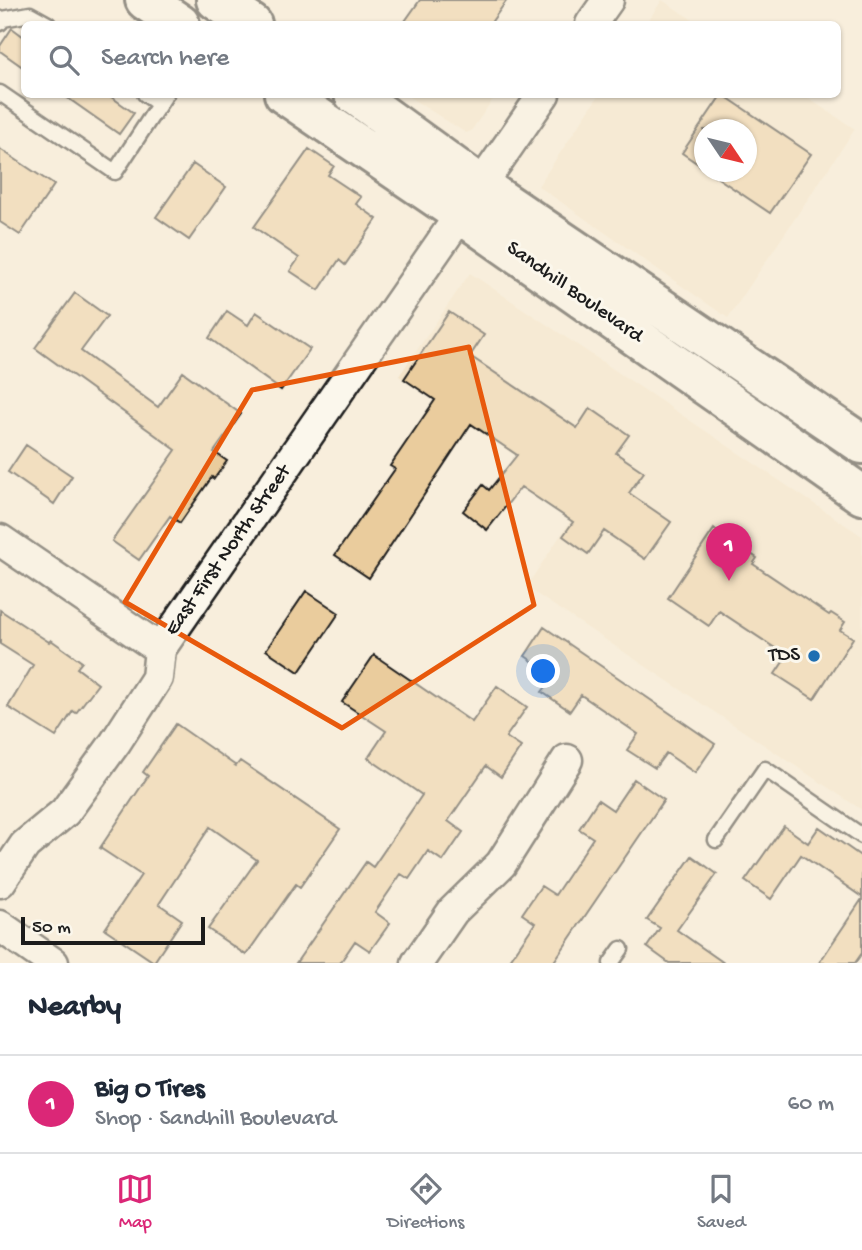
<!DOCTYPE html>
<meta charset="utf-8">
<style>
body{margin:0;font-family:"Gochi Hand",sans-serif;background:#f2f2f3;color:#1f2937}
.compass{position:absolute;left:694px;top:119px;width:63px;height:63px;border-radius:50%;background:#fff;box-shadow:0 2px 5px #0004;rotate:125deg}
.scale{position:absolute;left:21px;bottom:18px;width:184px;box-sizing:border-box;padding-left:7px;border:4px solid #1c1c1c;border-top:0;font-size:19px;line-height:24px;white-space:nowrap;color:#1c1c1c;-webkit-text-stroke:5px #fbf7ec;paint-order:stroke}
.you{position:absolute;left:544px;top:672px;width:24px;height:24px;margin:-18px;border:5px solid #fff;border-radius:50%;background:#1a73e8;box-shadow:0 0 0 10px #1a73e833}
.badge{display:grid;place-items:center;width:46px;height:46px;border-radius:50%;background:#db2777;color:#fff;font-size:23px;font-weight:700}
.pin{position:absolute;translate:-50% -58px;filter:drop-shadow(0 2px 4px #0008)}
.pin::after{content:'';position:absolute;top:37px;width:24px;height:21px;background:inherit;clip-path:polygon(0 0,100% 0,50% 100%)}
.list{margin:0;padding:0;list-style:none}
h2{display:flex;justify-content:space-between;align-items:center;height:91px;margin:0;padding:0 28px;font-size:30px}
h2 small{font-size:23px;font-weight:400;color:#747a83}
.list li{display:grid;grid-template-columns:46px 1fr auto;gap:21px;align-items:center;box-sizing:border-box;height:98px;padding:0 28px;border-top:2px solid #e0e1e3}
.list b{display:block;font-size:26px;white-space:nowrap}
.list p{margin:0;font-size:23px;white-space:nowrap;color:#747a83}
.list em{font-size:23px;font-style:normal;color:#747a83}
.icon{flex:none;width:38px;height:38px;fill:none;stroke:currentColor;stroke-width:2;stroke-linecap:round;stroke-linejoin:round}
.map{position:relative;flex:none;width:862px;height:963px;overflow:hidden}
.search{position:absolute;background:#fff;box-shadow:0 2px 5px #0004;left:21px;right:21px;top:21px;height:77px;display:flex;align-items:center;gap:18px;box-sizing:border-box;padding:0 24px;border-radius:10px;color:#747a83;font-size:26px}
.sheet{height:189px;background:#fff}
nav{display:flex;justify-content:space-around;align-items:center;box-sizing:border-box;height:98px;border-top:2px solid #e0e1e3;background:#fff;font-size:19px;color:#747a83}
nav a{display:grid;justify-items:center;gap:4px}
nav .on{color:#db2777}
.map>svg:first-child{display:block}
.built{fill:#f4e4c9;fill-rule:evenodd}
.building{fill:#eacc9d;stroke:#1c1c1c;stroke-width:2}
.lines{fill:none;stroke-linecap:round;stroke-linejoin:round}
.lane-casing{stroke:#1c1c1c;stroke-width:19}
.street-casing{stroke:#1c1c1c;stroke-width:35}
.primary-casing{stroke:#1c1c1c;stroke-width:44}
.lane{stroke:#fbf7ec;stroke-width:14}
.street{stroke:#fbf7ec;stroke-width:30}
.primary{stroke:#fbf7ec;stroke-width:38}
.marked{fill:none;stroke:#e8590c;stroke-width:5;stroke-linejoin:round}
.poi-dot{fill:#1f6fb2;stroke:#fbf7ec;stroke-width:2.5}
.labels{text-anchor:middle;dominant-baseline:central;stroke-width:6;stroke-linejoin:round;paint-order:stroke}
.street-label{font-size:21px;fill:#1c1c1c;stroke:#fbf7ec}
.poi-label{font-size:21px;fill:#1c1c1c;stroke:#fbf7ec;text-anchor:end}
</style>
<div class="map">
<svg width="862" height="963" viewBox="0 0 862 963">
<rect width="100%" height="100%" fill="#f8eedc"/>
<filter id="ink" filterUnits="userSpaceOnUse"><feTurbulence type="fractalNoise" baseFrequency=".0143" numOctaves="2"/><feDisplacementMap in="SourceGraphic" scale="14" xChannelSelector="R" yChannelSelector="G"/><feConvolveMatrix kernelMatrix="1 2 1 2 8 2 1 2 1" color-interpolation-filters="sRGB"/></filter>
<g filter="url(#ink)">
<path class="built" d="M662 0 699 24H646Z
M406 95H496L471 131 466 133Z
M599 95H803L855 129 728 318 538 186ZM704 130H746V172H704Z
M470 273 862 536V810L526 587 583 502 399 376Z"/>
<path class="building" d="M420 0H507L490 24H403Z
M12 28 24 37V68L0 51V46Z
M62 94H107L134 113 119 134Z
M722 94 811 154 770 213 709 172H746V130H704V168L682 153Z
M0 149 54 185 20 235 0 222Z
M309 149 334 166 328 175 361 197 356 204 377 219 345 265 339 260 319 290 290 271 299 258 254 227Z
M193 164 226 187 189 240 156 217Z
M75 293 107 316 81 351 158 407 183 372 241 414 214 452 227 461 214 479 212 477 180 523 170 516 139 560 112 541 176 450 35 348Z
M227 311 248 325 256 312 310 349 281 390 209 338Z
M449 312 484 335 470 356 577 428 590 408 629 435 616 453 644 472 629 493 671 522 645 559 604 531 588 554 563 536 573 522 521 487 487 530 463 511 483 485 489 490 517 455 471 424 369 578 335 555 395 469 390 466 435 400 404 379Z
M26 445 72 476 54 504 8 472Z
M714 529 757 558 753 564 829 615 831 613 845 622 840 630 853 638 814 699 775 674 787 656 719 611 709 626 668 598Z
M306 591 339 613 299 672 266 650Z
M0 610 49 642 51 640 82 662 77 668 98 684 76 713 73 711 56 737 8 707 33 665 0 644Z
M544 627 715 744 695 773 666 753 655 768 627 750 638 734 581 695 570 711 542 692 554 676 525 656Z
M374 655 472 722 497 686 527 707 506 737 521 747 501 777 486 766 448 821 463 832 443 861 428 851 409 879 401 874 375 912 390 923 370 951 355 941 340 963H296L366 862 373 867 422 795 368 758 386 731 342 702Z
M176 724 236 766 240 761 340 829 300 887 296 884 246 955 208 929 257 860 210 827 159 904 182 920 154 962 105 929 141 875 100 848 148 776 143 772Z
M634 779 664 800 553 963H508L535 923 522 914 541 886 555 895 593 838 579 829 598 800 613 810Z
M784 826 808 843 819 827 862 857V897L801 855 771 899 745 881Z
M692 856 717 874 677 930 724 963H669L647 947 660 928 647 920Z
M862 899V953L855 963H819Z"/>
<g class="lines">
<defs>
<path id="lane" d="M0 23 3 19 30 14 48 24
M0 93 115 172 166 94
M145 94 159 104
M716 840 765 769 862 836
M611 963 621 949"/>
<path id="street" d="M591 24 608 0
M0 540 160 649
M0 882 25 845 65 812 115 743 157 678 160 649 544 94
M0 926 53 963
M417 963 453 911 501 864 567 760"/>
<path id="primary" d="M145 0 180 24
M216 0 252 24
M284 94 462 215 862 495
M354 94 481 186 862 444"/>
</defs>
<use href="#lane" class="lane-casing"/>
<use href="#street" class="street-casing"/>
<use href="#primary" class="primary-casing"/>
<use href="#lane" class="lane"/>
<use href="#street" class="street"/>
<use href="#primary" class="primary"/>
</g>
</g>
<path d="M0 0H862V963H0ZM469 347 534 605 342 728 125 602 252 390Z" fill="#f8eedc" fill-opacity=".55" fill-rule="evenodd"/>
<path class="marked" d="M469 347 534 605 342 728 125 602 252 390Z"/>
<circle class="poi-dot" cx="814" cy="656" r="7"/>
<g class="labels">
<g class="street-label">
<text transform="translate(574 293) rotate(35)">Sandhill Boulevard</text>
<text transform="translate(229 551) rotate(-55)">East First North Street</text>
</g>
<g class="poi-label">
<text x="800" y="656">TDS</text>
</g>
</g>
</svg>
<svg class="compass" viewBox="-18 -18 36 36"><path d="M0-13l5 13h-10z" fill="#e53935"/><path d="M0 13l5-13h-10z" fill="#747a83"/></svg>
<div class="scale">50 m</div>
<div class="you"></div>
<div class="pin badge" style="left:729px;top:581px">1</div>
<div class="search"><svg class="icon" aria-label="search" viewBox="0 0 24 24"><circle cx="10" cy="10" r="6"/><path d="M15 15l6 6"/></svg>Search here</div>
</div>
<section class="sheet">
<h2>Nearby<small></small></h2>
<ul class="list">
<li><span class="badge">1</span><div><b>Big O Tires</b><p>Shop · Sandhill Boulevard</p></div><em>60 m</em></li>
</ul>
</section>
<nav>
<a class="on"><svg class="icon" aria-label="map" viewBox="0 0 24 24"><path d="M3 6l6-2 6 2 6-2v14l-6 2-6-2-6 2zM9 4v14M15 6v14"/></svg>Map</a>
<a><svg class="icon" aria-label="directions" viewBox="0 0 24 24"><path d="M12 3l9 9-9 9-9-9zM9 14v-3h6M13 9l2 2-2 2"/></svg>Directions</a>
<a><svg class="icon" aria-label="saved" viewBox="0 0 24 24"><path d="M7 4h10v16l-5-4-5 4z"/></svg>Saved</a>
</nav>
